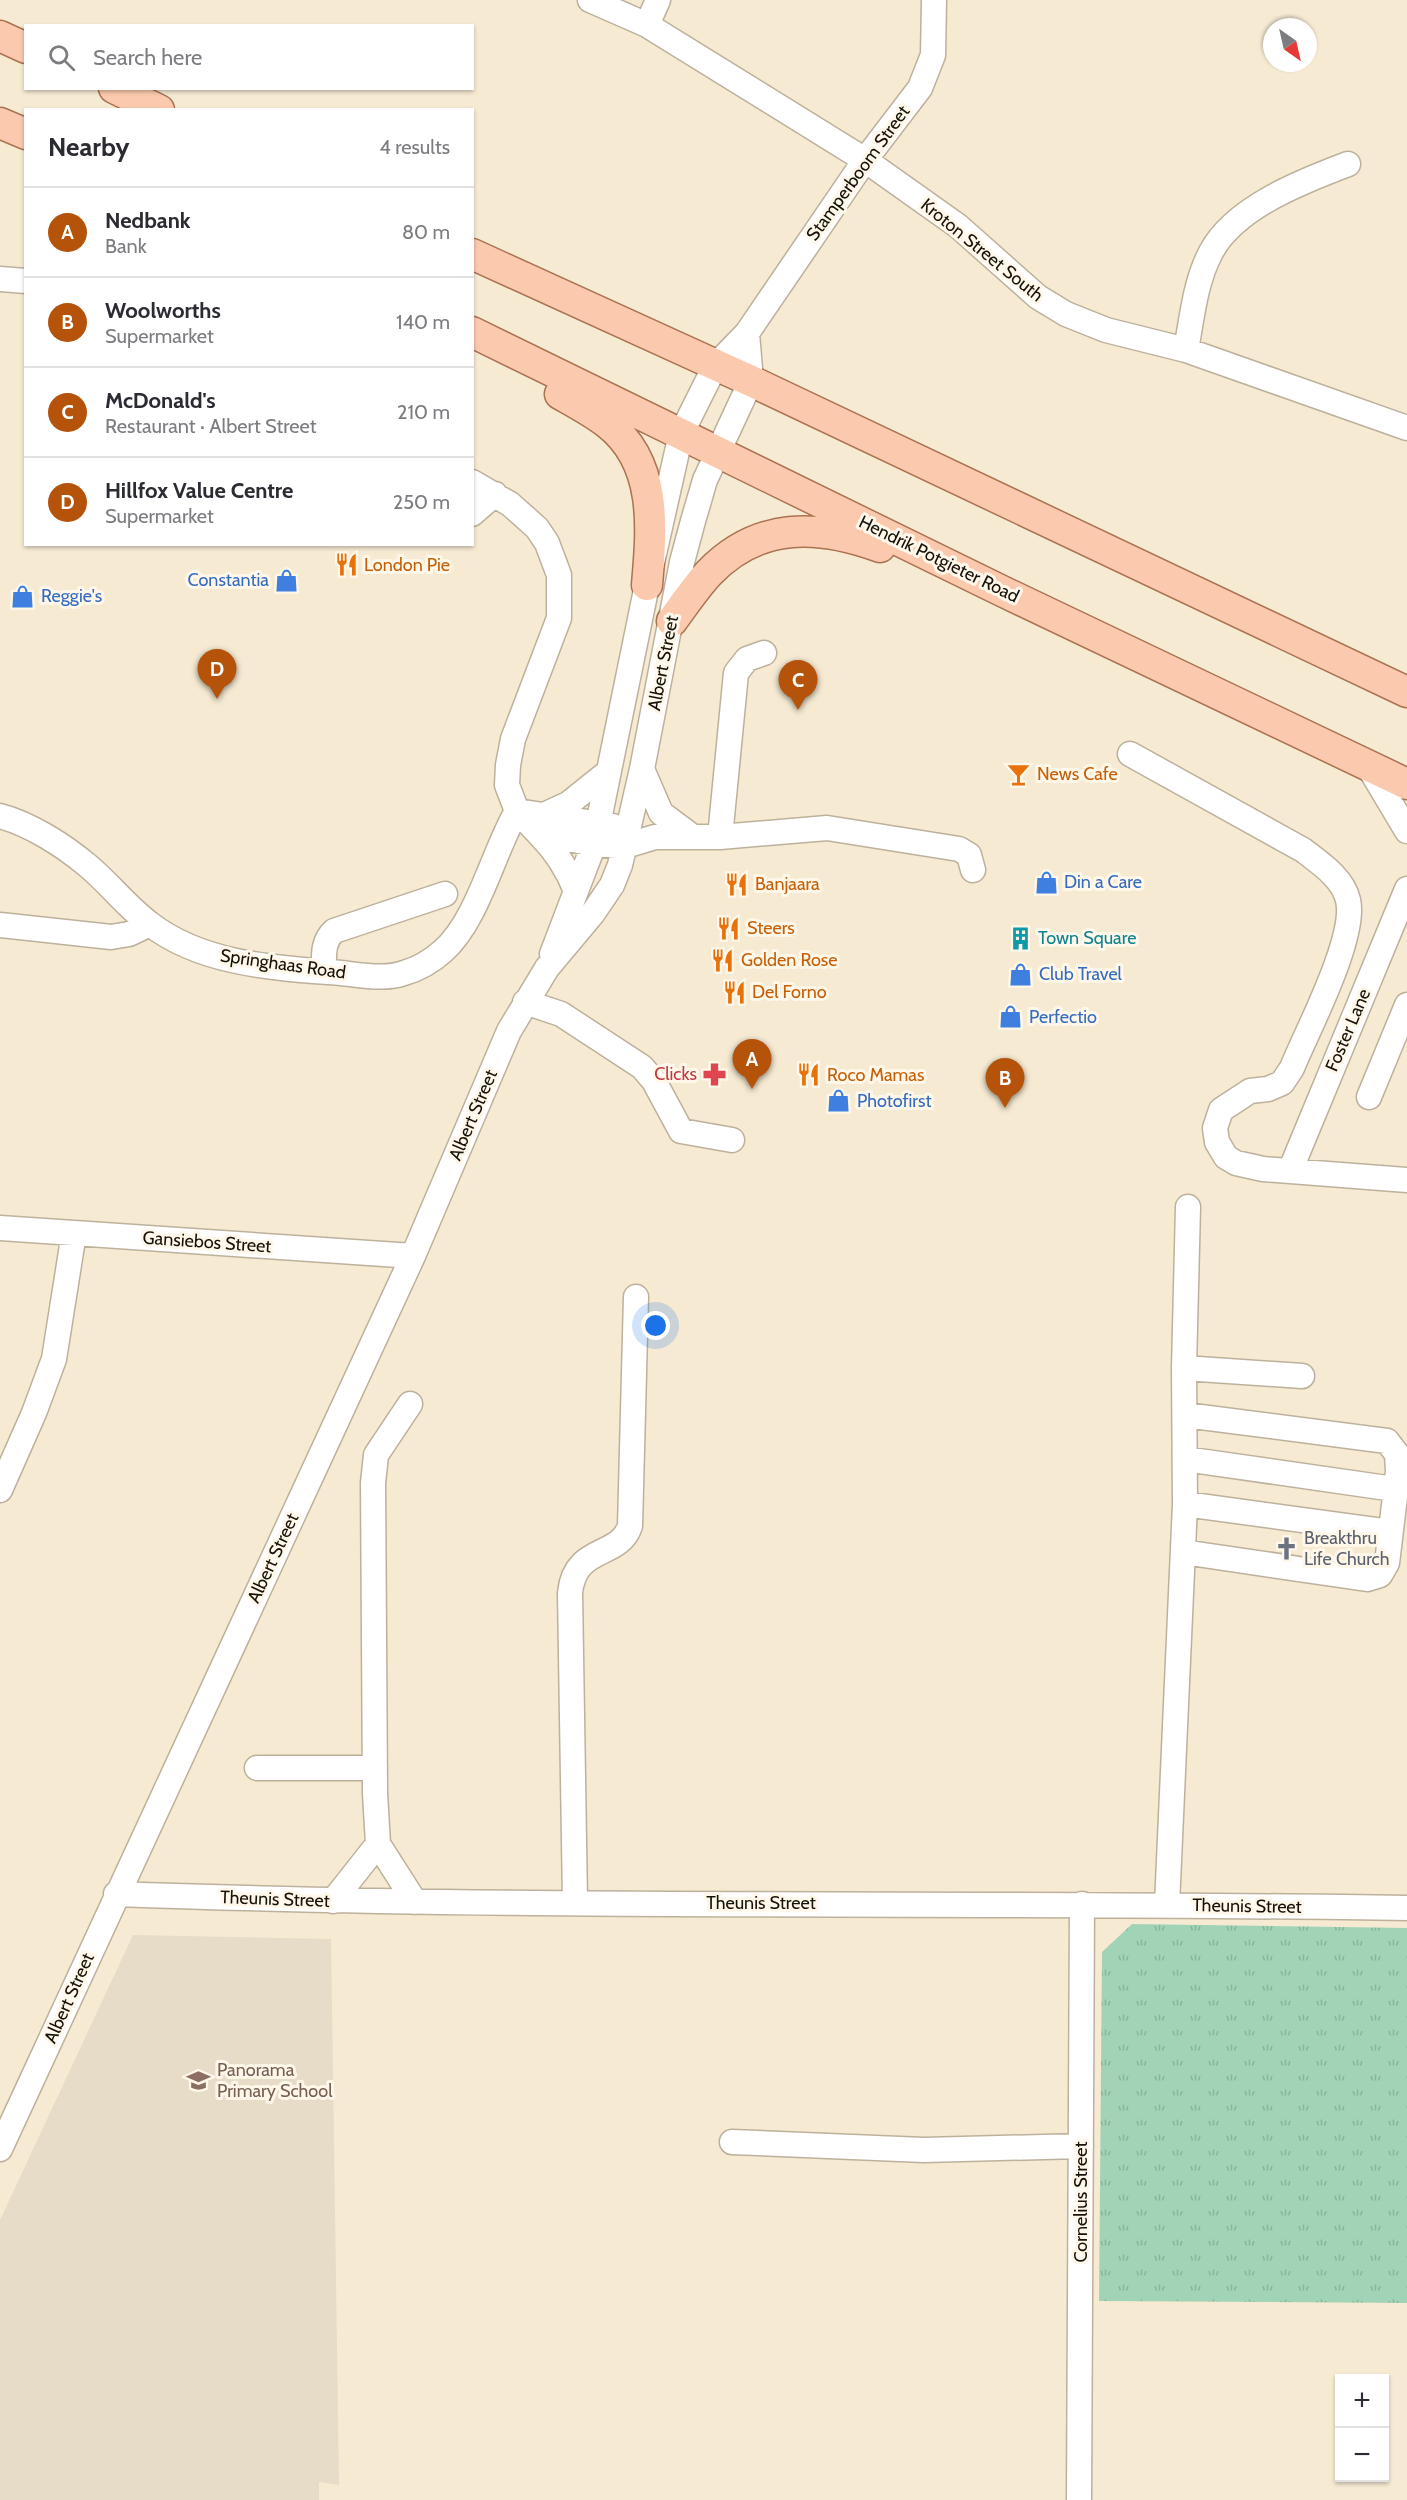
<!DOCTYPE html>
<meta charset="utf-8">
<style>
body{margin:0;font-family:Cabin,sans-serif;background:#f7f7f7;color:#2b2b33}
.controls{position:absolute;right:18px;bottom:18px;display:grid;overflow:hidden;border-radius:0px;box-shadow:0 2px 4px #0004}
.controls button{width:54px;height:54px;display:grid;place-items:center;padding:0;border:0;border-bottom:2px solid #e1e1e2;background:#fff;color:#2b2b33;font:30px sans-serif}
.compass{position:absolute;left:1263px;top:18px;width:54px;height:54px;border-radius:50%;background:#fff;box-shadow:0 2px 4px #0004;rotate:146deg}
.you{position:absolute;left:656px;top:1326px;width:21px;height:21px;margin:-15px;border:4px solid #fff;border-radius:50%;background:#1a73e8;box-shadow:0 0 0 9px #1a73e833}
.badge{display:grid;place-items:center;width:39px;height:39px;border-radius:50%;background:#b45309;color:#fff;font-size:20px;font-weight:700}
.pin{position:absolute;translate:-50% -50px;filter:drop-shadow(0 2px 3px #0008)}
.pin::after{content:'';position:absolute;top:32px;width:21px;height:18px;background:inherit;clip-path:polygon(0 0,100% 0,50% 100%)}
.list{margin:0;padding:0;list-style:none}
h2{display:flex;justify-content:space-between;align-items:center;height:78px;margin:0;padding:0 24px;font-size:26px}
h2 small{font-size:20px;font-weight:400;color:#7c7c81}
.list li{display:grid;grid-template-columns:39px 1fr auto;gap:18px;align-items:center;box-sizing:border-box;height:90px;padding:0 24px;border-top:2px solid #e1e1e2}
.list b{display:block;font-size:22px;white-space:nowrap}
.list p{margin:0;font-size:20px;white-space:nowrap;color:#7c7c81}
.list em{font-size:20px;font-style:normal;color:#7c7c81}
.icon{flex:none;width:33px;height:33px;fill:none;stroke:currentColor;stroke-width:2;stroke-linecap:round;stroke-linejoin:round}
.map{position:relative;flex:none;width:1407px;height:2500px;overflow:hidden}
.search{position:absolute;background:#fff;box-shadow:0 2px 4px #0004;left:24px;top:24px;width:450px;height:66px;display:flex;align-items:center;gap:15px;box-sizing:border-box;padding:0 21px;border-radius:0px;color:#7c7c81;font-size:22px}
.panel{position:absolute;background:#fff;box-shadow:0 2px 4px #0004;left:24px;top:108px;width:450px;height:438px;border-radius:0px}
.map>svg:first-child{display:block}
.education{fill:#e6dcc7}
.park{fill:url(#park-tufts)}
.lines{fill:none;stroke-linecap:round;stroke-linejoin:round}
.minor-casing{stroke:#bdb19c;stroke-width:27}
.major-casing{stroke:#aa7250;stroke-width:33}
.minor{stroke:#fff;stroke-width:24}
.major{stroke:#fbc9ad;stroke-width:30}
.labels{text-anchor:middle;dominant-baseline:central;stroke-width:6;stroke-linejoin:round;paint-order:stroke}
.street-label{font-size:18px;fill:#16120a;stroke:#fff8ea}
.food-label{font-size:18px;fill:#c56008;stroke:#fff8ea;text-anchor:start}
.shop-label{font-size:18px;fill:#366cbe;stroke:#fff8ea;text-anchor:start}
.culture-label{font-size:18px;fill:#0d838f;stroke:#fff8ea;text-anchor:start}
.health-label{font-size:18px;fill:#be3a42;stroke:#fff8ea;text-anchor:end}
.worship-label{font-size:18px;fill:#5b616d;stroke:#fff8ea;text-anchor:start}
.education-label{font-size:18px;fill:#785e54;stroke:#fff8ea;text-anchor:start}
</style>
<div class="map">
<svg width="1407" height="2500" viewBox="0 0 1407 2500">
<defs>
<pattern id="park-tufts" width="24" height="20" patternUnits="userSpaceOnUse" patternTransform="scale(1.5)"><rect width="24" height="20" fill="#a1d4b6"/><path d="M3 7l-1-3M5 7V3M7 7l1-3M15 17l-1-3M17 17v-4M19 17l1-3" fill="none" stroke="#8ab59b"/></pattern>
</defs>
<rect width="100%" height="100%" fill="#f6ead3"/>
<path class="education" d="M133 1935 331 1939 339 2485 319 2482V2500H0V2220Z"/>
<path class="park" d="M1132 1924 1407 1928V2303L1099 2301 1102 1952Z"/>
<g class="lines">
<defs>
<path id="minor" d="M590 0 647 25 865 160 958 226 1038 297 1066 314 1106 330 1186 350 1407 428
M647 25 658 0
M0 279 26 281
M1186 350C1192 318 1195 282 1211 252 1235 207 1303 181 1348 164
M472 482 510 504 537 528 547 543 559 575V618L513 739 508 765 507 785 517 811 538 833 594 844 625 846 655 837H720L827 828 959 849 969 855 973 870
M472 514 495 494
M1130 754 1303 850C1320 863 1343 878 1348 900 1357 937 1307 1031 1292 1068L1282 1083 1268 1089 1250 1091 1221 1110 1215 1128 1217 1142 1226 1157 1236 1163 1263 1169 1407 1180
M1367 764 1407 831
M642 769 661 813 693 837
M517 811 613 826
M544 815 568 804 608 772
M0 816C30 824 63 845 87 865 109 883 127 907 150 924 203 965 277 968 341 973 361 975 385 980 404 973 418 969 433 960 443 951 478 920 493 852 517 811
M538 833C556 851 567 868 576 891
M720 837 736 673 747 659 764 653
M0 925 111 937 129 934 150 924
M552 954 594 844 647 585 681 434 715 366 747 333 865 160 920 88 933 55 934 0
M324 971C324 956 322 942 334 931L445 894
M525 1002 561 1014 642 1067 654 1081 681 1131 732 1140
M1369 1097 1407 1005
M1290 1171 1407 889
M0 1228 413 1256
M1184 1368 1302 1376
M410 1404 376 1455 373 1483 375 1793 378 1844 415 1902
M1185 1459 1394 1489
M0 1490 34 1413 54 1359 74 1233
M1185 1504 1390 1532
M1183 1552 1367 1579 1380 1575 1387 1563 1398 1472 1397 1454 1387 1441 1185 1415
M257 1768H375
M116 1894C546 1910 977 1901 1407 1908
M333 1901 378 1844
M575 1902 570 1593C575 1544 619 1559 630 1526L636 1297
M1167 1905 1185 1504 1184 1368 1188 1207
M732 2142 924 2150 1081 2146
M0 2149 413 1256 509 1031 547 968 593 913 612 885 620 865 642 769 682 562 693 521 705 480 751 381 747 333
M1079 2500 1082 1904"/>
<path id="major" d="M0 36 26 48
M114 88 159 110
M0 123 26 134
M472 254 751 381 1407 692
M472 332 1004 592 1407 784
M560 394C576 403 593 412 607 423 658 462 652 528 647 585
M672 621C684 605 695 588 709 573 758 522 817 524 880 547"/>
</defs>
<use href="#minor" class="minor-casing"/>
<use href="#major" class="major-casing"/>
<use href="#minor" class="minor"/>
<use href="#major" class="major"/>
</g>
<defs>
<symbol id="restaurant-bare" viewBox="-9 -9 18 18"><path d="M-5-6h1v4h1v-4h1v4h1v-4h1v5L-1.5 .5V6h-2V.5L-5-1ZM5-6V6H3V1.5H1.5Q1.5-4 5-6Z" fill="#e8710a" stroke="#fff8ea" stroke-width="2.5" paint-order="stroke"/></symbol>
<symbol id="shop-bare" viewBox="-9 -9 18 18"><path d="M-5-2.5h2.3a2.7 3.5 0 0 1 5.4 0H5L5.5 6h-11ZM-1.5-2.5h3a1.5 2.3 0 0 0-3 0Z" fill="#3f7fe0" stroke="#fff8ea" stroke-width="2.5" paint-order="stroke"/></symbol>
<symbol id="bar-bare" viewBox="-9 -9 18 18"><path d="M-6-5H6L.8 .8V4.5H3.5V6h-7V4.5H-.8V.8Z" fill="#e8710a" stroke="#fff8ea" stroke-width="2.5" paint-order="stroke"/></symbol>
<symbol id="building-bare" viewBox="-9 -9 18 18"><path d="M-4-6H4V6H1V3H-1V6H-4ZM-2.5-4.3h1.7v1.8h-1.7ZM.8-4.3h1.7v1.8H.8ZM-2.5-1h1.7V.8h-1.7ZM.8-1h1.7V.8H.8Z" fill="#0f9aa8" stroke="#fff8ea" stroke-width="2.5" paint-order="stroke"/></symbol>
<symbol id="pharmacy-bare" viewBox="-9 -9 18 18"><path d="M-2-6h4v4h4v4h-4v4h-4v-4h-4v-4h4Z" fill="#e0444e" stroke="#fff8ea" stroke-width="2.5" paint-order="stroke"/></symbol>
<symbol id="church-bare" viewBox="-9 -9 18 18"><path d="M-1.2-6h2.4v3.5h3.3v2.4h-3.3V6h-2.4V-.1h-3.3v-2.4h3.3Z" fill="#6b7280" stroke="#fff8ea" stroke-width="2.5" paint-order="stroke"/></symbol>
<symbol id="school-bare" viewBox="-9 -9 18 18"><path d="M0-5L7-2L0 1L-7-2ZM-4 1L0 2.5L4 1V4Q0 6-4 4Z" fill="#8d6e63" stroke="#fff8ea" stroke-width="2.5" paint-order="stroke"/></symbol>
</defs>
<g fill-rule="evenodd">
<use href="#restaurant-bare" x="330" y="548" width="33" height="33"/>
<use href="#shop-bare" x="270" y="564" width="33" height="33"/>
<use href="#shop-bare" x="6" y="580" width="33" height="33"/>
<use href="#bar-bare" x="1002" y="758" width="33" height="33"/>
<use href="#shop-bare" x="1030" y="866" width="33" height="33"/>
<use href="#restaurant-bare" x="720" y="868" width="33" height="33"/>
<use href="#restaurant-bare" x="712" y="912" width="33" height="33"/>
<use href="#building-bare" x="1004" y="922" width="33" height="33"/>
<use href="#restaurant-bare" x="706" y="944" width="33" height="33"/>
<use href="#shop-bare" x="1004" y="958" width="33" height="33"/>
<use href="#restaurant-bare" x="718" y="976" width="33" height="33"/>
<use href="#shop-bare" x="994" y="1000" width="33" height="33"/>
<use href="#pharmacy-bare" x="698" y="1058" width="33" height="33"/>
<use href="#restaurant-bare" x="792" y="1058" width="33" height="33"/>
<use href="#shop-bare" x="822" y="1084" width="33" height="33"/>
<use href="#church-bare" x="1270" y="1532" width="33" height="33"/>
<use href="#school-bare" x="182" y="2064" width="33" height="33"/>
</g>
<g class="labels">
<g class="street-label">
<text transform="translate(858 173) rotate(-54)">Stamperboom Street</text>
<text transform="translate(982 250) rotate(39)">Kroton Street South</text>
<text transform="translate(939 559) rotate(26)">Hendrik Potgieter Road</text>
<text transform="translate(663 663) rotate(-79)">Albert Street</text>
<text transform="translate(283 964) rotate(8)">Springhaas Road</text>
<text transform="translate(1348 1030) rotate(-67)">Foster Lane</text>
<text transform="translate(473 1115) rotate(-67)">Albert Street</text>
<text transform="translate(207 1242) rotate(4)">Gansiebos Street</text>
<text transform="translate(273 1558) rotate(-65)">Albert Street</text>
<text transform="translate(275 1899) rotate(2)">Theunis Street</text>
<text x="761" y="1903">Theunis Street</text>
<text transform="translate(1247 1906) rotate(1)">Theunis Street</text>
<text transform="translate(69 1998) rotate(-66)">Albert Street</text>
<text transform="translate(1081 2202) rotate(-90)">Cornelius Street</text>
</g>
<g class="food-label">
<text x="364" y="565">London Pie</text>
<text x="1037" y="774">News Cafe</text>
<text x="755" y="884">Banjaara</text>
<text x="747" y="928">Steers</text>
<text x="741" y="960">Golden Rose</text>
<text x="752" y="992">Del Forno</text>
<text x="827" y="1075">Roco Mamas</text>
</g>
<g class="shop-label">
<text x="269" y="580" text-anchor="end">Constantia</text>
<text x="41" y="596">Reggie's</text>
<text x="1064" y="882">Din a Care</text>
<text x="1039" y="974">Club Travel</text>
<text x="1029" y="1017">Perfectio</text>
<text x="857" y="1101">Photofirst</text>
</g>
<g class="culture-label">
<text x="1038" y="938">Town Square</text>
</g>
<g class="health-label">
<text x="697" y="1074">Clicks</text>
</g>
<g class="worship-label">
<text x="1304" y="1538">Breakthru<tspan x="1304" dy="21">Life Church</tspan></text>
</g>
<g class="education-label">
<text x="217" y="2070">Panorama<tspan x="217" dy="21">Primary School</tspan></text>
</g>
</g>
</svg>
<div class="controls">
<button>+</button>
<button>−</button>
</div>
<svg class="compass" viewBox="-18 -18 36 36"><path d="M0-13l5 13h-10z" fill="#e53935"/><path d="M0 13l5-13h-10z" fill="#7c7c81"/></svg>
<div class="you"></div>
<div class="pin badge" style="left:752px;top:1089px">A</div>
<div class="pin badge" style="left:1005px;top:1108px">B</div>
<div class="pin badge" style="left:798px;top:710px">C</div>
<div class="pin badge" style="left:217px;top:699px">D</div>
<div class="search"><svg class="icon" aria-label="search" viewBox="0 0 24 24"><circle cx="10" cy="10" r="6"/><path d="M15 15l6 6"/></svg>Search here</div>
<section class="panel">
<h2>Nearby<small>4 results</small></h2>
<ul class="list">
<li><span class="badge">A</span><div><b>Nedbank</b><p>Bank</p></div><em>80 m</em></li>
<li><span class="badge">B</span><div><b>Woolworths</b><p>Supermarket</p></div><em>140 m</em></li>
<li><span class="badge">C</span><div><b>McDonald's</b><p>Restaurant · Albert Street</p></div><em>210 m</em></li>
<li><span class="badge">D</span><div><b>Hillfox Value Centre</b><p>Supermarket</p></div><em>250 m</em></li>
</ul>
</section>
</div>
